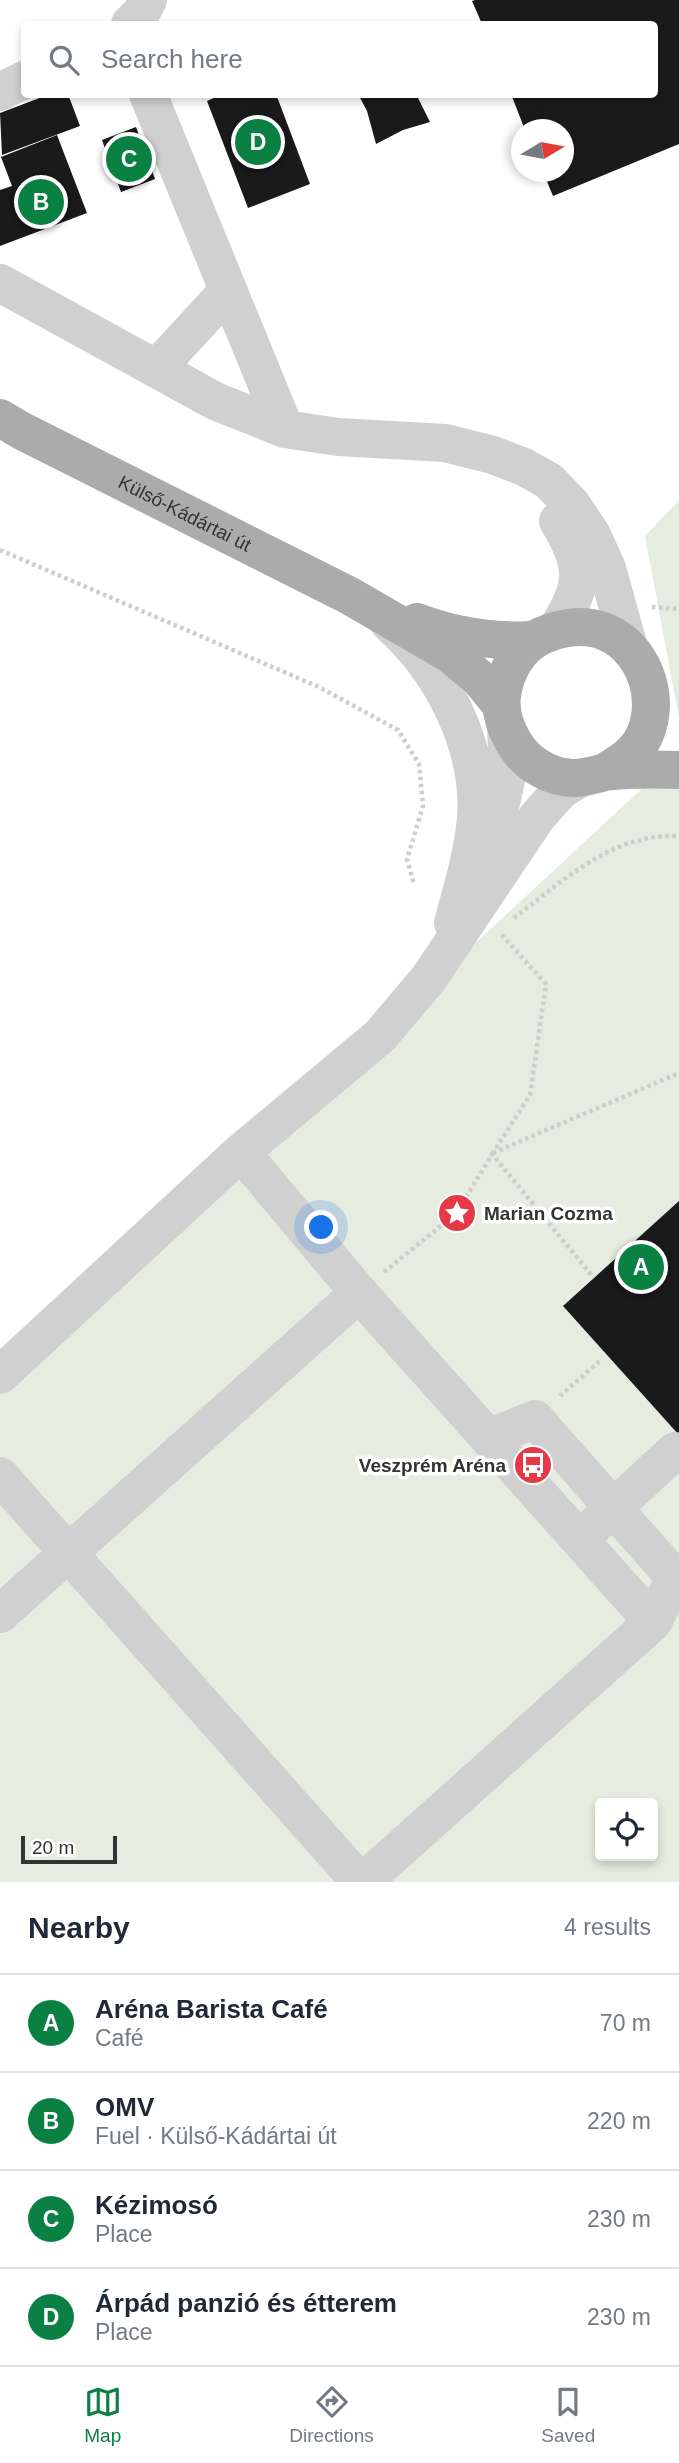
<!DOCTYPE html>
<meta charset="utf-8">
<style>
body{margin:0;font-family:Helvetica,sans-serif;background:#f6f6f7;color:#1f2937}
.controls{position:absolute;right:21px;bottom:21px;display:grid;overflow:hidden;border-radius:7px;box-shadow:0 4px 10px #0003}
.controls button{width:63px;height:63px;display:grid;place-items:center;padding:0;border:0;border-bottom:2px solid #e0e1e3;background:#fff;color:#1f2937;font:35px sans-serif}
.compass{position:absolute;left:511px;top:119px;width:63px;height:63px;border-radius:50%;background:#fff;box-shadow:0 4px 10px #0003;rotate:80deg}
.scale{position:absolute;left:21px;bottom:18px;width:96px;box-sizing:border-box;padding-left:7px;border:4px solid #333;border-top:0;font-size:19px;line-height:24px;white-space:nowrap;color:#333;-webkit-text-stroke:5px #fff;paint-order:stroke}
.you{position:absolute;left:322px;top:1228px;width:24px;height:24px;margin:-18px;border:5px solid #fff;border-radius:50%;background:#1a73e8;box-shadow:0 0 0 10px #1a73e833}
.badge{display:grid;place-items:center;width:46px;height:46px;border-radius:50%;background:#0b8043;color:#fff;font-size:23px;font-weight:700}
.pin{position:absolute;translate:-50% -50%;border:4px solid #fff;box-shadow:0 2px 7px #0006}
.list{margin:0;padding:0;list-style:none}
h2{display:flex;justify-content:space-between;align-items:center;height:91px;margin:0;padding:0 28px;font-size:30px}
h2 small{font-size:23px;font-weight:400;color:#747a83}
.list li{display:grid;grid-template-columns:46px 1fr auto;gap:21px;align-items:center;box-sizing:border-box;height:98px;padding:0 28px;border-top:2px solid #e0e1e3}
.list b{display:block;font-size:26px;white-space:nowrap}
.list p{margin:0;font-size:23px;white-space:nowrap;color:#747a83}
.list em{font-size:23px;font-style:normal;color:#747a83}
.icon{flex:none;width:38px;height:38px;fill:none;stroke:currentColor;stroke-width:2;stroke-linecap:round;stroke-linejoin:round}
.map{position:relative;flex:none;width:679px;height:1882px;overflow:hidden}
.search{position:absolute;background:#fff;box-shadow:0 4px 10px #0003;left:21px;right:21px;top:21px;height:77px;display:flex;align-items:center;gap:18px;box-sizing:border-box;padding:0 24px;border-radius:7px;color:#747a83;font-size:26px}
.sheet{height:483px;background:#fff}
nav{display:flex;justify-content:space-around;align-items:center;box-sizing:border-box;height:98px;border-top:2px solid #e0e1e3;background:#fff;font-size:19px;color:#747a83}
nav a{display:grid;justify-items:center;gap:4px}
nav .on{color:#0b8043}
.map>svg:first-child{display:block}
.green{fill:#e6ecdf;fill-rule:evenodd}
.building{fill:#1a1a1a}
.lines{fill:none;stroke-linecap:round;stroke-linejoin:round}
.path{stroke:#cdcdcd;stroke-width:4.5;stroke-dasharray:3.5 3.5;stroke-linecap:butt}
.minor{stroke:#d0d0d0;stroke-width:38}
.major{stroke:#ababab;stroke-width:38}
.labels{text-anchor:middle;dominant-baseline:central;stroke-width:7;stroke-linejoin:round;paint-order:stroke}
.street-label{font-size:19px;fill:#333;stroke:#fff}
.poi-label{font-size:19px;font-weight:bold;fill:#333;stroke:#fff;text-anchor:start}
</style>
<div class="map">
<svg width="679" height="1882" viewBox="0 0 679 1882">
<rect width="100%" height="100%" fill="#fff"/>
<path class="green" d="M679 500V718L645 536Z
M679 754V1882H0V1385ZM600 1803H653V1856H600Z"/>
<path class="building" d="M475 0H679V144L553 196 543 172H564V130H525L511 94H654V24H482L472 1Z
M50 94H68L80 126 2 155 0 113Z
M223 94H276L310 184 248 208 207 101Z
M358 94H416L430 122 403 130 376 144 367 111Z
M136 127 155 179 121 192 102 140Z
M57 135 87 213 0 246V190L12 186 1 157Z
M679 1201V1435L563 1306Z"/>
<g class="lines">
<path class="path" d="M0 550 319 687 398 730 419 764 423 806 407 859 414 885
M652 607 679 609
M514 918C564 880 613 833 679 836
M493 1153 679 1073
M492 1154 530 1095 546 984 500 933
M384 1272 457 1213 492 1154 594 1278
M560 1396 601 1360"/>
<path class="minor" d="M130 24 141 13 148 0
M0 92 24 80
M148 94 285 429
M0 283 215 401 285 429 338 437 445 443 493 455 524 467 549 481 572 505 592 535 607 568 629 648
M156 369 228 291
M389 623C442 670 481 746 476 818 473 854 462 889 453 923
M557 629C585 583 585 567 558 521
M485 848 499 812 508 771 506 728
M241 1152 359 1293 653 1622 363 1882
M0 1375 241 1152 380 1036 429 978 537 817 561 790 581 778
M489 1438 535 1419 675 1578 653 1622
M0 1476 360 1882
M596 1524 675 1451
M0 1614 359 1293"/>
<g class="major">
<path id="s1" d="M0 418 22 431 350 596 450 654 479 678 501 705"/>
<path d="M417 622C454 636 495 642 534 640"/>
<path d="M605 772C618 764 632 756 641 742 663 705 647 651 608 633 586 623 562 627 541 636 518 647 505 672 502 696 500 712 505 727 513 741 526 765 556 782 584 777 591 776 598 774 605 772 629 769 655 769 679 770"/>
</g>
</g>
<defs>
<symbol id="sight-disc" viewBox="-11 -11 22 22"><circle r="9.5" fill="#e63946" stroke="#fff"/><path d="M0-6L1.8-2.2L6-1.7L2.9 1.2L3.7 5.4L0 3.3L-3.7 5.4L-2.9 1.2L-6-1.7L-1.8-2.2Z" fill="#fff"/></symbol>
<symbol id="bus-disc" viewBox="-11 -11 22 22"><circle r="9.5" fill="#e63946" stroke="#fff"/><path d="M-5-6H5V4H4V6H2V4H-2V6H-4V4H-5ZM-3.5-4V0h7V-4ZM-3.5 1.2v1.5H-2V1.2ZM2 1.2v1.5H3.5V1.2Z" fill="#fff"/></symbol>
</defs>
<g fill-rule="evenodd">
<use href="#sight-disc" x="435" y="1191" width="44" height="44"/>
<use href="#bus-disc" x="511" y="1443" width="44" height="44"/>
</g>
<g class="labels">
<g class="street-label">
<text stroke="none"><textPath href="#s1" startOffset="208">Külső-Kádártai út</textPath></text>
</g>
<g class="poi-label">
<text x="484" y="1213">Marian Cozma</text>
<text x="506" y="1465" text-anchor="end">Veszprém Aréna</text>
</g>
</g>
</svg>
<div class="controls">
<button><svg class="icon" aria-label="locate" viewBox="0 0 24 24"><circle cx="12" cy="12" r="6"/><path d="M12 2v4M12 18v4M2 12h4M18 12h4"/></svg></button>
</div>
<svg class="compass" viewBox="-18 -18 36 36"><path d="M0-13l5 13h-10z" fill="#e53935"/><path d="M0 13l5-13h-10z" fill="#747a83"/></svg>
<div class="scale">20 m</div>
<div class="you"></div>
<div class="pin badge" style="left:641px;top:1267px">A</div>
<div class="pin badge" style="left:41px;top:202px">B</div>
<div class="pin badge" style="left:129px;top:159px">C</div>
<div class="pin badge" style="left:258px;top:142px">D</div>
<div class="search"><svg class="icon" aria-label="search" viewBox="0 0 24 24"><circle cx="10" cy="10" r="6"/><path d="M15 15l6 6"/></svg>Search here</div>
</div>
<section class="sheet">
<h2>Nearby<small>4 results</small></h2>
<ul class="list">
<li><span class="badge">A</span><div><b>Aréna Barista Café</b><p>Café</p></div><em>70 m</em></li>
<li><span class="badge">B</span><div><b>OMV</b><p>Fuel · Külső-Kádártai út</p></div><em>220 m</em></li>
<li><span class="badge">C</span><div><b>Kézimosó</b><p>Place</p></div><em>230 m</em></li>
<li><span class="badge">D</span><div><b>Árpád panzió és étterem</b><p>Place</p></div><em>230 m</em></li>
</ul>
</section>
<nav>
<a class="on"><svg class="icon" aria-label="map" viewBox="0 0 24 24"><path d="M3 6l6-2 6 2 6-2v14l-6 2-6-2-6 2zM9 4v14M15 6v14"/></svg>Map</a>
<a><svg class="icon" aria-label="directions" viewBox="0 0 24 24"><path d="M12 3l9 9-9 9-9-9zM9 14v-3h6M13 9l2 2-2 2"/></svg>Directions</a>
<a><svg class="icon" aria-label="saved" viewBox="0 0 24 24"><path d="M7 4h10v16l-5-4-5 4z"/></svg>Saved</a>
</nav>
